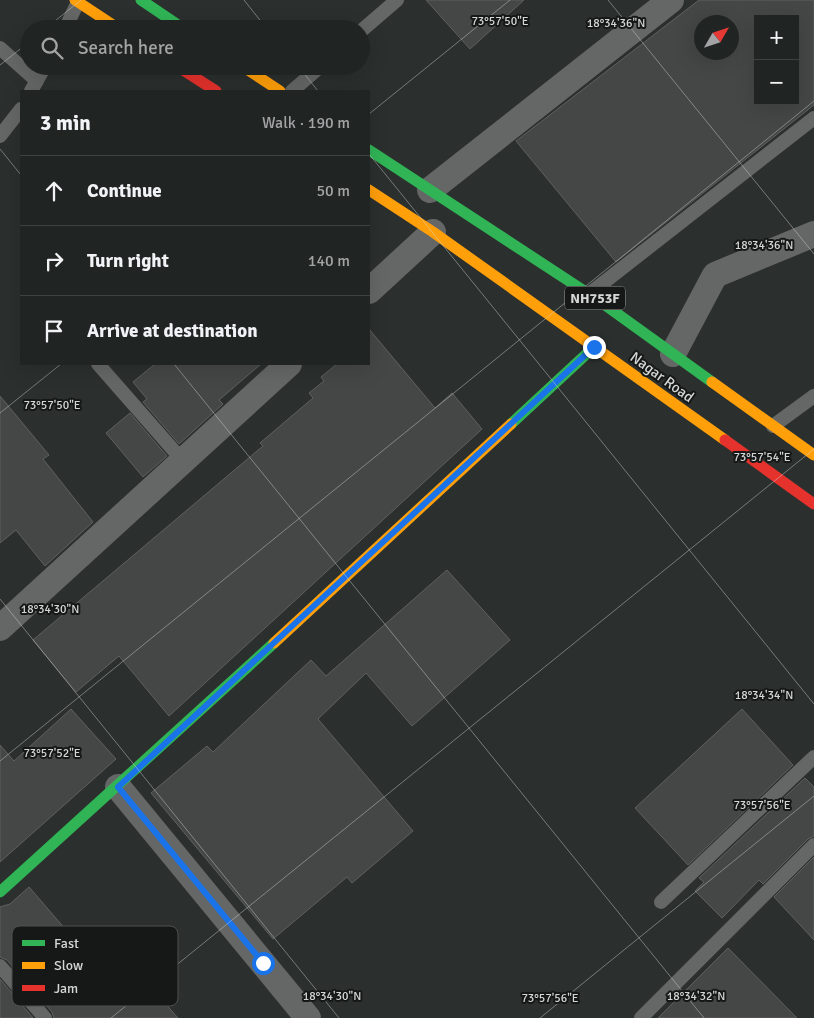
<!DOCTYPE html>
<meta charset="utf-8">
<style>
body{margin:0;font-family:Signika,sans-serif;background:#2d302f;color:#f1f3f6}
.controls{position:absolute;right:15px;top:15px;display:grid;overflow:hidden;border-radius:0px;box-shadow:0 5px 20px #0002}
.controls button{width:45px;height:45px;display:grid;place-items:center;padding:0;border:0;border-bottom:1px solid #3d4140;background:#202422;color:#f1f3f6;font:25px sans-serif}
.compass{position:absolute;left:694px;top:15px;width:45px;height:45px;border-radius:50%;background:#202422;box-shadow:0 5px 20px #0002;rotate:51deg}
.stop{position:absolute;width:15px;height:15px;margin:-11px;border:4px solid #1a73e8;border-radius:50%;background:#fff}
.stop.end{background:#1a73e8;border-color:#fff;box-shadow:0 1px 5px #0008}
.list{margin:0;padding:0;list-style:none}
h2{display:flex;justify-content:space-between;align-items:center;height:65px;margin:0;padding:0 20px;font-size:21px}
h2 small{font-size:16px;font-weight:400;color:#a2a4a5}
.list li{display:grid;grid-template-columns:32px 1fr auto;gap:15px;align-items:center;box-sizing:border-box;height:70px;padding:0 20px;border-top:1px solid #3d4140}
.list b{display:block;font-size:19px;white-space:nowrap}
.list em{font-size:16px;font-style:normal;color:#a2a4a5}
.icon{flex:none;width:28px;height:28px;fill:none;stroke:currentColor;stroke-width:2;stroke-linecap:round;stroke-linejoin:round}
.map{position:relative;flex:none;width:814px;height:1018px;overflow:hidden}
.search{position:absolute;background:#202422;box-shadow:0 5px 20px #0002;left:20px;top:20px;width:350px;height:55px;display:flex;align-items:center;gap:12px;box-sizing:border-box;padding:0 18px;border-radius:28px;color:#a2a4a5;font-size:19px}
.panel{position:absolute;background:#202422;box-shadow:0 5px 20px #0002;left:20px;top:90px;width:350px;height:275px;border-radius:0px}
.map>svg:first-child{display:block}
.building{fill:#444745;stroke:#5e6160;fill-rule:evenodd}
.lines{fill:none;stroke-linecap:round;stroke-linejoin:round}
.lane{stroke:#656766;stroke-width:14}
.street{stroke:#656766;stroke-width:26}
.fast{stroke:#30b455;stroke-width:11}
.slow{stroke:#ff9f0a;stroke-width:11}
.jam{stroke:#e5322d;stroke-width:11}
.route{stroke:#1a73e8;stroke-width:6}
.ticks{fill:none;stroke:#d3d7d6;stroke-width:1;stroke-opacity:0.45}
.labels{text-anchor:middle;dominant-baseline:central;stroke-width:4;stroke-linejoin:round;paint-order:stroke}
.shield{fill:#151817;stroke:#9a9e9d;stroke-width:1}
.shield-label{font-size:14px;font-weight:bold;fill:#d3d7d6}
.street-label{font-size:15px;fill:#d3d7d6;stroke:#151817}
.key{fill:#151817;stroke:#4e5150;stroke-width:1}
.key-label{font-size:14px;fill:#d3d7d6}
.ticks-label{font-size:12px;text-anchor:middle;fill:#d3d7d6;stroke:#151817;stroke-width:4;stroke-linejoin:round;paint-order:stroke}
</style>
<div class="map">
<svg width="814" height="1018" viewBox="0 0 814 1018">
<rect width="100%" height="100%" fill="#2b302e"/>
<path class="building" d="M426 0H524L470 49Z
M699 0H814V105L616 262 516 141ZM758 19H795V101H758ZM702 22H732V52H702Z
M369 329 435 408 452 393 482 429 169 716 119 656 76 692 33 640 263 446 260 443 313 398 309 393 324 381 321 377 337 364H369Z
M155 364H261L219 400 223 404 179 444 143 402 147 399 133 382Z
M0 396 49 455 43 459 93 522 45 566 16 530 0 543Z
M130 413 167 456 143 477 106 433Z
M447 570 510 640 412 726 366 673 318 719 413 831 352 883 347 877 273 939 151 793 207 746 213 752 311 660 326 676Z
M71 709 116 759 0 862V745L14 761Z
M742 709 793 765 688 865 635 808Z
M805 778 814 787V836L808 839 763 884 759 880 722 918 695 891 704 882 699 878Z
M814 857V940L774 897Z
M29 887 122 995 142 977 178 1018H54L52 1012 7 960 0 957V907L10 904Z
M728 948 797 1018H658Z
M0 979 33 1018H0Z"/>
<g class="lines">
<path class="lane" d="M65 29 78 2
M361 31 397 0
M0 48 37 81
M31 91 45 66
M292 91 321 66
M0 136 21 109
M589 294 814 118
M98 364 183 461
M773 426 814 396
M661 902 814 757
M0 966 45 1018
M641 1018 814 845"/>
<path class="street" d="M430 190 671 0
M369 291 433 232
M673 354 715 275 814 234
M0 628 289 364
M118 787 308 1018"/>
<path class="fast" d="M141 0 184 29
M369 150 601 302 712 382
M511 424 594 347
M0 892 274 643"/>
<path class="slow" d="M75 0 119 29
M242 66 280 91
M369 190 433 232 725 440
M712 382 814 455
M274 643 511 424"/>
<path class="jam" d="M177 66 216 91
M725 440 814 504"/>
</g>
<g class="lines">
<path class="route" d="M263 963 118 787 594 347"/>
</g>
<path class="ticks" d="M244 0 267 29M608 0 814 254M45 29 81 0M0 65 29 42M298 66 318 91M369 114 510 0M0 149 21 175M369 154 814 704M174 364 704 1018M0 413 61 364M0 599 339 1018M0 761 814 101M111 1018 814 449M540 1018 814 796"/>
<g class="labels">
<rect class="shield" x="565" y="286.5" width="60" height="23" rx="4"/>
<g class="shield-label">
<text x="595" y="298">NH753F</text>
</g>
<g class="street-label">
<text transform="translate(662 377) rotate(36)">Nagar Road</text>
</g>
</g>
<rect x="12" y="926" width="166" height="80" rx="8" class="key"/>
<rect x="22" y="940" width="23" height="6" fill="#30b455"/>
<rect x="22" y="962" width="23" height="7" fill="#ff9f0a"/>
<rect x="22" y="985" width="23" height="6" fill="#e5322d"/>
<g class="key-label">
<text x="54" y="948">Fast</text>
<text x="54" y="970">Slow</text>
<text x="54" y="993">Jam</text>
</g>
<g class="ticks-label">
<text x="500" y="25">73°57'50"E</text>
<text x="616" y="27">18°34'36"N</text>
<text x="764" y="249">18°34'36"N</text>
<text x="52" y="409">73°57'50"E</text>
<text x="762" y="461">73°57'54"E</text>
<text x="50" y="613">18°34'30"N</text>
<text x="764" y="699">18°34'34"N</text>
<text x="52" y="757">73°57'52"E</text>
<text x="762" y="809">73°57'56"E</text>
<text x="332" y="1000">18°34'30"N</text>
<text x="696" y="1000">18°34'32"N</text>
<text x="550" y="1002">73°57'56"E</text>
</g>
</svg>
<div class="controls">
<button>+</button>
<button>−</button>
</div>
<svg class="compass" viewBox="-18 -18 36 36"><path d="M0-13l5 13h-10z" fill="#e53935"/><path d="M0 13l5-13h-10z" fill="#a2a4a5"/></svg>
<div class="stop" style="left:263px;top:963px"></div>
<div class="stop end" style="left:594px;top:347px"></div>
<div class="search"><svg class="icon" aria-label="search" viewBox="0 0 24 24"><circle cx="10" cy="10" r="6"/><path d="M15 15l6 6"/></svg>Search here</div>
<section class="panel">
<h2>3 min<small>Walk · 190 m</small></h2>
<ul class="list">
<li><svg class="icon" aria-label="ahead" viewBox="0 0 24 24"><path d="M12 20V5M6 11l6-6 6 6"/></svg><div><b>Continue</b></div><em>50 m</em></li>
<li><svg class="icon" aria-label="right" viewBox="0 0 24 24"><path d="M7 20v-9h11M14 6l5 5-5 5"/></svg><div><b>Turn right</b></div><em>140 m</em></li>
<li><svg class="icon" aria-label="arrive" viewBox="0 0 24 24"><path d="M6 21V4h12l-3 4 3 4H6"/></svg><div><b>Arrive at destination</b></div></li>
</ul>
</section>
</div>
